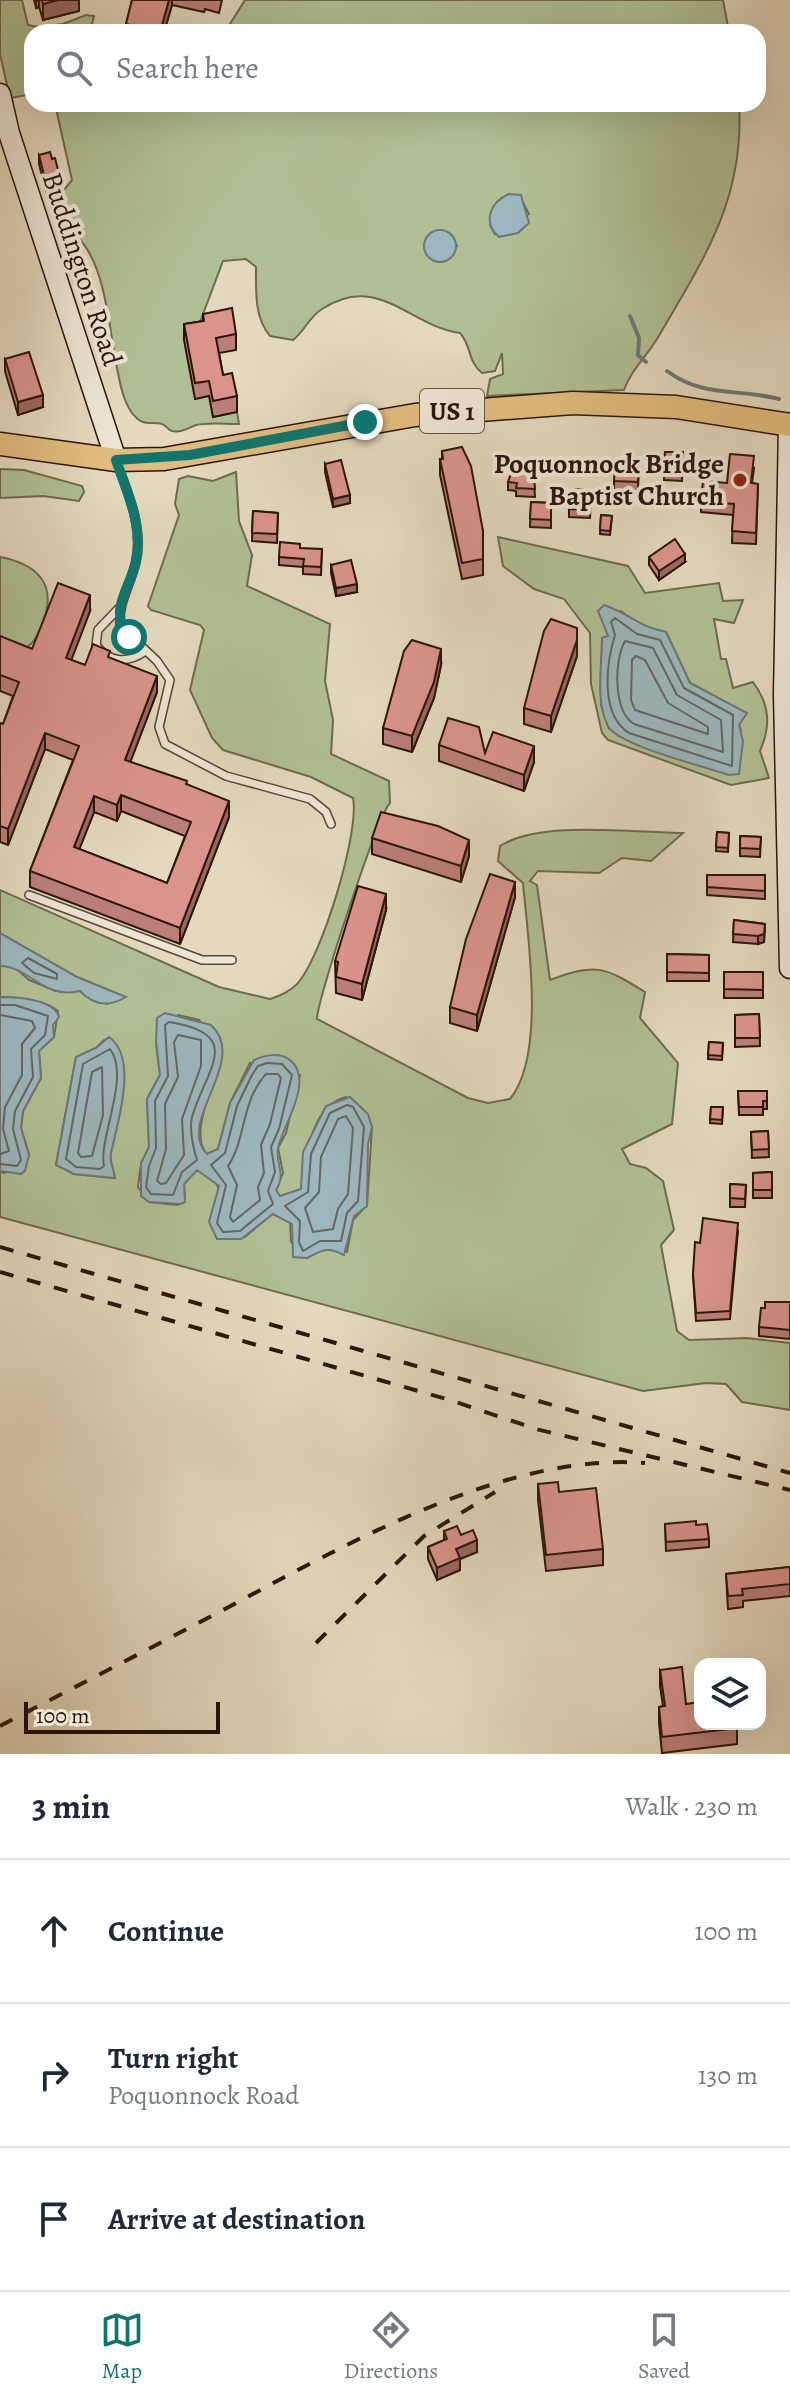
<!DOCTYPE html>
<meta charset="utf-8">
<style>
body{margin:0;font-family:Alegreya,serif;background:#f6f6f7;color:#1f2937}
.controls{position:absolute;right:24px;bottom:24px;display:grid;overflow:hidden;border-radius:16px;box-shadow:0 8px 32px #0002}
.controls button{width:72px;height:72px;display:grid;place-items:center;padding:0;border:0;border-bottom:2px solid #e0e1e3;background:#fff;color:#1f2937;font:40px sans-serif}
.scale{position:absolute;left:24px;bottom:20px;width:196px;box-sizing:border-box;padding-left:8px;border:4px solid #2b1509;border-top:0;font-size:22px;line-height:28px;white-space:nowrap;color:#2b1509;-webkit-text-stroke:6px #ede6d5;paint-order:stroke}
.stop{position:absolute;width:24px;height:24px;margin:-18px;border:6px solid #0f766e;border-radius:50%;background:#fff}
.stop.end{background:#0f766e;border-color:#fff;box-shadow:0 2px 8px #0008}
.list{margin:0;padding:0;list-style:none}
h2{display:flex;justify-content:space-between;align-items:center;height:104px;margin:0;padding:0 32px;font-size:34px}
h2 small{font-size:26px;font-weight:400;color:#747a83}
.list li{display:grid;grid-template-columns:52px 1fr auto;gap:24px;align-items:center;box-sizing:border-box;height:144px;padding:0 32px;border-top:2px solid #e0e1e3}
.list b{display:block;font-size:30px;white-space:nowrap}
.list p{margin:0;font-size:26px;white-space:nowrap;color:#747a83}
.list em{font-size:26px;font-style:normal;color:#747a83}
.icon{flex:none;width:44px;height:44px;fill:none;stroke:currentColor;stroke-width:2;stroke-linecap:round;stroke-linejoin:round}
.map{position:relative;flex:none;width:790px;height:1754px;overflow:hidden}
.search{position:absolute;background:#fff;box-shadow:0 8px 32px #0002;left:24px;right:24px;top:24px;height:88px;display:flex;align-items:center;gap:20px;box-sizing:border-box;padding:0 28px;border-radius:24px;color:#747a83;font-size:30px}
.sheet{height:536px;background:#fff}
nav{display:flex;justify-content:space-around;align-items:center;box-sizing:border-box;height:112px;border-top:2px solid #e0e1e3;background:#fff;font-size:22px;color:#747a83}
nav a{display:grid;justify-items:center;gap:4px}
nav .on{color:#0f766e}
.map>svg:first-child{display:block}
.green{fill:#b0c094;stroke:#6e6a4e;stroke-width:2;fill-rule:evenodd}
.water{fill:#9cb7bd;stroke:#6f7675;stroke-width:2}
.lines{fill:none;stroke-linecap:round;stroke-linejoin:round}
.shore{stroke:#646663;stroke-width:2}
.stream{stroke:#6f7675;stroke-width:4}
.lane-casing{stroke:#594636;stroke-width:10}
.secondary-casing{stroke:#2b1509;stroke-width:23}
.primary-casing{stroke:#2b1509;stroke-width:25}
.lane{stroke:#ede6d5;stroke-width:7}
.secondary{stroke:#ede6d5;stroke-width:20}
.primary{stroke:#e2bc7f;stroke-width:22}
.rail{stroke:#2b1509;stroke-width:4;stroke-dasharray:14 14;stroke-linecap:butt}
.wall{fill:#bb7f78;stroke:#2b1509;stroke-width:2;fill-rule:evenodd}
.shaded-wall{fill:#996862;stroke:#2b1509;stroke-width:2}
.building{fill:#da948c;stroke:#2b1509;stroke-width:2;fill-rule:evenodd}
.route{stroke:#0f766e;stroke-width:10}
.poi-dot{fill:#8f2418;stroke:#ede6d5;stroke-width:3}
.labels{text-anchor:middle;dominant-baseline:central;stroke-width:8;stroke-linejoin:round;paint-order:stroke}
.shield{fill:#ede6d5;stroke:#655446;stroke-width:2}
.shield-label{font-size:26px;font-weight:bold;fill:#2b1509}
.street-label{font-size:28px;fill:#2b1509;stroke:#ede6d5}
.poi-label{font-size:28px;font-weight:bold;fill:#2b1509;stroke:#ede6d5;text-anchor:end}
</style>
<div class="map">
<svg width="790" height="1754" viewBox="0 0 790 1754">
<rect width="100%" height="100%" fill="#e4d9be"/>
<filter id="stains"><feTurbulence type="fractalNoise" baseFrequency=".0025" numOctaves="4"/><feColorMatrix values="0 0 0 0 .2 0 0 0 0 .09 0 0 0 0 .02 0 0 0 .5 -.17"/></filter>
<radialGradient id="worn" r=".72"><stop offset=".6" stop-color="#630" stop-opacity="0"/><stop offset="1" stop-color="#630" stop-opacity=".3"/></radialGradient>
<path class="green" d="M0 0H22L28 25 38 27 63 24 86 15 94 16 90 32H32V94L10 98 0 54Z
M245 0H723L729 32H225Z
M55 104H739C745 199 703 260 657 339 646 357 631 370 624 390L487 396 490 379 503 374 502 353 495 371 482 373C467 361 472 346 460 333 409 326 378 272 322 309 308 318 305 331 293 340L270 336C254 317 256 290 256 267L246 259 223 261 200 322 213 417 237 412 239 424C226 424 208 422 196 425 188 428 181 433 172 431 168 430 166 425 162 424 156 422 149 424 143 422 100 406 126 247 59 226L55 201 72 180ZM521 199 529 214 495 234 490 225ZM435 231 448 233 457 246 434 261 427 255 431 233Z
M0 469 24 470 82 486 84 492 79 501 43 496 0 498Z
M236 472 239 521 252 555 247 586 330 624 325 681 333 720 331 754 389 781 390 803C378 815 316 1003 317 1019L468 1098 488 1103 510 1099C546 1055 528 939 523 883L498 861 500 846C541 820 634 833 683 833L651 861 622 858 599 873 538 871 530 881 537 885 550 980C596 963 603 966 645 992L640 1018 678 1063 672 1124 622 1149 630 1164 646 1168 663 1181 674 1230 661 1245 677 1331 689 1340 747 1338 790 1343V1410L742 1402 726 1384 706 1383 643 1391 0 1217V1171L4 1173 29 1155 21 1128 23 1111 41 1078 39 1051 54 1037 58 1011C46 1000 16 997 0 997V966H13L29 980 56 991H80L107 1004 125 997 77 977 0 933V890L219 987 270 999C280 996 289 992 297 984 321 959 360 832 353 798L311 777 223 750 212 738 190 690 204 630 200 625 151 610 148 606 179 515 175 504 179 479 188 476 213 481ZM178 1015 199 1020 222 1052C218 1078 187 1134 207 1154L218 1149 230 1103 250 1063 300 1075 286 1133 278 1148 283 1173 276 1190 280 1197 301 1189C307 1158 309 1107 346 1097L372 1127 367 1205 353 1220 347 1252 322 1249 307 1258 291 1242 290 1220 272 1214 245 1237 214 1208 219 1190 216 1182 197 1170 184 1184 185 1202 177 1205 149 1202 138 1187 141 1164 149 1147 147 1099 160 1075 156 1042ZM104 1040 123 1094 110 1157 115 1178 74 1174 56 1165 76 1057 96 1048Z
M498 537 628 566 645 593 719 583 723 601 743 600 734 623 714 619 721 659H726L733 688 753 682C770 705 771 726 760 751L769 778 731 785 608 740 602 733 591 684 590 633 564 599 534 589 503 566ZM621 611 641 627 666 632 690 683 746 713 739 725 741 730 609 729 601 705 602 639 608 637Z
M0 557C36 564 58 583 43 622 38 634 34 645 21 651L0 637Z"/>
<path class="water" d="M509 194 521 195 529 223 518 233 499 237C482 222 490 202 509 194Z
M424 246a16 16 0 1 1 32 0a16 16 0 1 1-32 0Z
M604 605C630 614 637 626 666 632L690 683 747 713 739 725 743 741 739 774 729 775C706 767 617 745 608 726 595 701 602 666 602 638L608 636 598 611Z
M0 933 77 977 126 997C109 1007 93 1005 80 991 43 1000 29 966 0 966Z
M0 997C16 997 54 999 59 1017L53 1025 54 1037 39 1051 41 1078 23 1111 21 1128 29 1155 25 1171 21 1174 0 1171Z
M165 1013 211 1025C250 1061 175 1122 207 1154L218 1149 230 1103 254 1060C264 1055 280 1052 290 1060 315 1080 283 1125 278 1148 275 1165 287 1173 276 1190L280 1196 301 1189 303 1152 326 1106 350 1097 368 1114 372 1127 368 1144 367 1206 354 1216 344 1255C327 1246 323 1250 307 1258L293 1257 292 1224 273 1214 241 1239H217L209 1222 219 1186 197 1170 184 1184 185 1202 181 1204 149 1202 141 1196V1163L149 1147 147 1099 160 1075 156 1042 157 1018Z
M109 1037C139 1058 117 1124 111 1153 109 1161 114 1170 115 1178L74 1174 56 1165 76 1057 96 1048Z"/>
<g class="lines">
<path class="shore" d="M615 618 637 634 660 640 684 688 733 715 732 766 629 733C600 715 606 664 615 635L611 622Z
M625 641 653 648 677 695 721 720 723 752 634 724C613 711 614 660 625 641Z
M636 656 645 660 668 703 708 727V734L635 710 631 700 632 660Z
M28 958 57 974V979L34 973 22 963Z
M0 1005H15L48 1016 45 1035 31 1049 33 1077 15 1111 13 1129 21 1160 17 1166 0 1164
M0 1015 32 1021 35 1028 22 1044V1075L5 1107 3 1129 9 1151 0 1154
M169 1022C246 1034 206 1069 192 1117 189 1131 193 1147 197 1160L182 1172 173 1195 151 1194 146 1187 149 1166 156 1148 155 1101 168 1076 165 1025Z
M178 1035 201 1040V1066L182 1119 184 1155 166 1183 161 1184 157 1181 166 1149 165 1104 178 1077 174 1042Z
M110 1049C131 1076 98 1139 104 1166L100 1169 76 1167 66 1159 83 1064Z
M267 1063 282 1064 292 1075 279 1129 271 1147 275 1172 268 1191 273 1204 240 1231 223 1232 217 1223 226 1185 211 1165 225 1153 237 1106 252 1075 258 1066Z
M102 1067 103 1115 92 1156 81 1157 78 1153 92 1072Z
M266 1074H278L281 1078 270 1124 261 1145 264 1173 258 1187 260 1200 233 1222 230 1217 237 1185 228 1166C246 1140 241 1101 266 1074Z
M347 1105 353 1107 364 1127 358 1201 347 1213 341 1241H320L303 1251 299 1242 300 1221 285 1206 308 1192 311 1154 330 1113Z
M346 1116 353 1128 348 1194 338 1209 333 1229 313 1232 305 1208 319 1192 321 1157 338 1119Z"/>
<path class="stream" d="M630 316 639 338 638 355 646 362
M667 371C703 398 737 388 779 399"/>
<defs>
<path id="lane" d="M117 463C128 494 143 526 136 560 132 584 118 601 120 626L157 661 170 680 159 727 165 744 226 776 310 799 326 812 331 824
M119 608 98 630 96 645C108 662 127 664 144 652
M29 895 202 960H232"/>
<path id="secondary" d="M0 94 9 133 116 460
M789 425 784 695 790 968"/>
<path id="primary" d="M0 444 116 460 164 459 415 415 573 403 676 407 790 425"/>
</defs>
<use href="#lane" class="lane-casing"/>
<use href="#secondary" class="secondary-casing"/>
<use href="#primary" class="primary-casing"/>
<use href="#lane" class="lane"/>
<use href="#secondary" class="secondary"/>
<use href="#primary" class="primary"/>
<path class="rail" d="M0 1247 790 1473
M0 1272 450 1400 536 1429 790 1490
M316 1643 424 1536 495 1492
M0 1726C73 1688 147 1650 221 1611 342 1547 504 1452 645 1463"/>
</g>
<path class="wall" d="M34 0H79V11L43 20 39 7 36 8Z
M132 0H222L219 13 205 9 204 12 172 5 164 32H126V24Z
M39 155 59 182 57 188 46 191 39 164Z
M203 314 236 334V350L219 353 223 375 237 396V412L213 417 209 396 195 399 184 340V324L203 321Z
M5 359 43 407 18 415 5 371Z
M442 451 483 531V575L462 579 440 475V459H442Z
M665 452H683L682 481 664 480Z
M325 464 350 503 333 507 325 472Z
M639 464 638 490 614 489V481Z
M533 466 535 497 516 496V491L508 490V482Z
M754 468 752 483 758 484 756 544 732 543 733 515 701 512V501L727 483Z
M586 495 591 496 590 518 569 517V509Z
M531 502 551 503V528L530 527Z
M253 511 278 513 277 543 252 541Z
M601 515 612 516 610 535 600 534Z
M322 549 321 575 303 574V567L279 565V557Z
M649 557 685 562 659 580 649 565Z
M331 565 357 592 336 596 331 573Z
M90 611 71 660 85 665 110 658 157 692 130 762 187 784 229 817 180 944 30 887V871L73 760 45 749 8 845 0 842V723L3 724 13 696 0 691V636L32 649ZM121 811 185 836 167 883 79 849 94 812 117 821Z
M577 656 551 732 524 724V708Z
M441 665 434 698 412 752 383 744V728Z
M439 745 534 762 524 791 439 761Z
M717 832 729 833 728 852 716 851Z
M740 836 761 837 760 857 740 856Z
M372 838 469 856 461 882 372 854Z
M707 875H765V899L707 895Z
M515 897 477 1031 450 1023V1007Z
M386 910 362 1000 336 993 335 961Z
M734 920 765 924 764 942 758 944 733 942Z
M667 954 709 955V981H667Z
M724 972H763V998H724Z
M759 1014 760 1046 735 1047V1015Z
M709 1042 723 1043 722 1060 708 1059Z
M738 1091H767V1109H763V1115H739Z
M711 1107H723L722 1124 710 1123Z
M768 1131 769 1157 752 1158 751 1132Z
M772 1172V1198H753V1173Z
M730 1184 746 1185 745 1207H730Z
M738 1231 730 1319 696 1321 693 1274 700 1243Z
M790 1302V1339L759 1336V1327Z
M538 1484 559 1492 603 1549V1565L546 1571 538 1500Z
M665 1524 696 1525 709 1539V1547L666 1551Z
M444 1531 461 1535 477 1552 460 1559V1570L437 1580 428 1559V1547L444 1540Z
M790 1567V1596L743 1601V1607L728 1609 726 1574Z
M660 1670 686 1704 737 1728V1744L662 1753 659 1723V1707L663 1706 660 1686Z"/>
<path class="shaded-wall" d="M36 0H39V7L36 8Z
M58 0H79V11L43 20V4Z
M169 0H172V5L164 32H160Z
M59 174V182L57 188 46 191V183Z
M43 395V407L18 415V402Z
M350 495V503L333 507V499Z
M685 554V562L659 580V571Z
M357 584V592L336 596V588Z
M90 595V611L66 674V658Z
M577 640V656L551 732V716Z
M441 649V665L434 698 412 752V736Z
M157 676V692L125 776V760Z
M45 733V749L8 845V829Z
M534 746V762L524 791V775Z
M121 795V811L117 821V805Z
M94 796V812L74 863V847Z
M229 801V817L180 944V928Z
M469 840V856L461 882V866Z
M515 882V897L477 1031V1015Z
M386 894V910L362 1000V984Z
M765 924 764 942 758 944V936Z
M477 1540V1552L460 1559V1570L437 1580V1568L456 1549Z"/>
<path class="building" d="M42 0H58L43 4Z
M132 0H169L160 32 126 24Z
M50 152 52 159 55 158 59 174 57 180 46 183 39 155Z
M232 308 236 334 216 338 223 375 232 373 237 396 213 401 209 381 195 383 184 324 204 321 203 314Z
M29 352 43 395 18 402 5 359Z
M462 447 471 466 483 531V559L462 563 440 459H443L442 451Z
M665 452H683L682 472H664Z
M730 454 754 456 751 483 758 484 756 533 732 531 734 504 701 501 703 481 727 483Z
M341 460 350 495 333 499 325 464Z
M615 463 639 464 638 482 614 481Z
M514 465 533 466 535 489 516 488 517 483 508 482Z
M573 489 586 490V495L591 496 590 510 569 509Z
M531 502 551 503V520L530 519Z
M253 511 278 513 277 534 252 533Z
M601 515 612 516 610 531 600 530Z
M675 539 685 554 659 571 649 557Z
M280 542 300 544V548L322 549 321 567 303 566 304 559 279 557Z
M351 560 357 584 336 588 331 565Z
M58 583 90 595 66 658 85 665 93 644 110 651 108 657 157 676 125 760 187 781 186 784 229 801 180 928 30 871 79 746 45 733 8 829 0 826V723L3 724 19 682 0 675V636L32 649ZM121 795 191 822 167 883 74 847 94 796 117 805Z
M551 619 577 628V640L551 716 524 708 544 631Z
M412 640 441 649 434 682 412 736 383 728 404 651Z
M448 718 479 727 485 753 493 732 534 746 524 775 439 745Z
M381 812 438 826 469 840 461 866 372 838Z
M717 832 729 833 728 848 716 847Z
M740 836 761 837 760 849 740 848Z
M490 874 515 882 477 1015 450 1007 466 939Z
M707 875H765V891L707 887Z
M358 886 386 894 362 984 336 977 338 962 335 961Z
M734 920 765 924 764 934 758 936 733 934Z
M667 954 709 955V973L667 972Z
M724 972H763V990L724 989Z
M759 1014 760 1038H735V1015Z
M709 1042 723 1043 722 1056 708 1055Z
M738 1091H767V1101H763V1107H739Z
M711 1107H723L722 1120 710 1119Z
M768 1131 769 1149 752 1150 751 1132Z
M772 1172V1190H753V1173Z
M730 1184 746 1185 745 1199 730 1198Z
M703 1218 738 1223 730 1311 696 1313 693 1274 695 1242 700 1243Z
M765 1302H790V1330L759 1327 761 1308H765Z
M558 1482 559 1492 596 1488 603 1549 546 1555 538 1484Z
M696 1521V1525L707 1524 709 1539 666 1542 665 1524Z
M457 1526 461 1535 473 1530 477 1540 456 1549 460 1558 437 1568 428 1547 447 1539 444 1531Z
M790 1567V1584L742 1589 743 1595 728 1596 726 1574Z
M682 1667 686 1704 700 1702V1724H737V1728L662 1737 659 1707 665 1706 660 1670Z"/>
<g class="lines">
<path class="route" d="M129 637C108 611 129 590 136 562 144 527 127 492 116 460L190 455 365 422"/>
</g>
<circle class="poi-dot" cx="740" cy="480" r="8"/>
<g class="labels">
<rect class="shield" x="420" y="389" width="64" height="44" rx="6"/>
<g class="shield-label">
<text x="452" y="411">US 1</text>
</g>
<g class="street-label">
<text transform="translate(82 269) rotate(72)">Buddington Road</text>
</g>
<g class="poi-label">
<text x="724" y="464">Poquonnock Bridge<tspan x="724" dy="32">Baptist Church</tspan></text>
</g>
</g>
<rect width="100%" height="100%" filter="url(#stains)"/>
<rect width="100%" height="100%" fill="url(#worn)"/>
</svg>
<div class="controls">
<button><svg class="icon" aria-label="layers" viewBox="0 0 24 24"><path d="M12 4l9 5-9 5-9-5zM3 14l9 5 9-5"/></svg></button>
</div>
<div class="scale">100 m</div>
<div class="stop" style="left:129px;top:637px"></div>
<div class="stop end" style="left:365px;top:422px"></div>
<div class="search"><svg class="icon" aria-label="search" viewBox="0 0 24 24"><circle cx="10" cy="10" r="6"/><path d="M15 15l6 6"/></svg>Search here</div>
</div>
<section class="sheet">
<h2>3 min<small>Walk · 230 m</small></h2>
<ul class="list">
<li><svg class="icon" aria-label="ahead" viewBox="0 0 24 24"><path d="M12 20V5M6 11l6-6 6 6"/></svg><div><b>Continue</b></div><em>100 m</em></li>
<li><svg class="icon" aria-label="right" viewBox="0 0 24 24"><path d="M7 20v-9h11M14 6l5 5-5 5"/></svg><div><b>Turn right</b><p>Poquonnock Road</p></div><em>130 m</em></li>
<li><svg class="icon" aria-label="arrive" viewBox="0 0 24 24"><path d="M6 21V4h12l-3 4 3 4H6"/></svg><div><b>Arrive at destination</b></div></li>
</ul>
</section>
<nav>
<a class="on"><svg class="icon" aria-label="map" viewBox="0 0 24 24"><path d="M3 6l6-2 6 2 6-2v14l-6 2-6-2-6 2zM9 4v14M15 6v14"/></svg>Map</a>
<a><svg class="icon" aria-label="directions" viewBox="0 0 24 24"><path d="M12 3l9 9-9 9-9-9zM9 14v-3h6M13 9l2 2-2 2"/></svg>Directions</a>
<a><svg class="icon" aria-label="saved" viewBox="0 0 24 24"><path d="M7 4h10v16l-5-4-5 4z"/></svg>Saved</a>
</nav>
